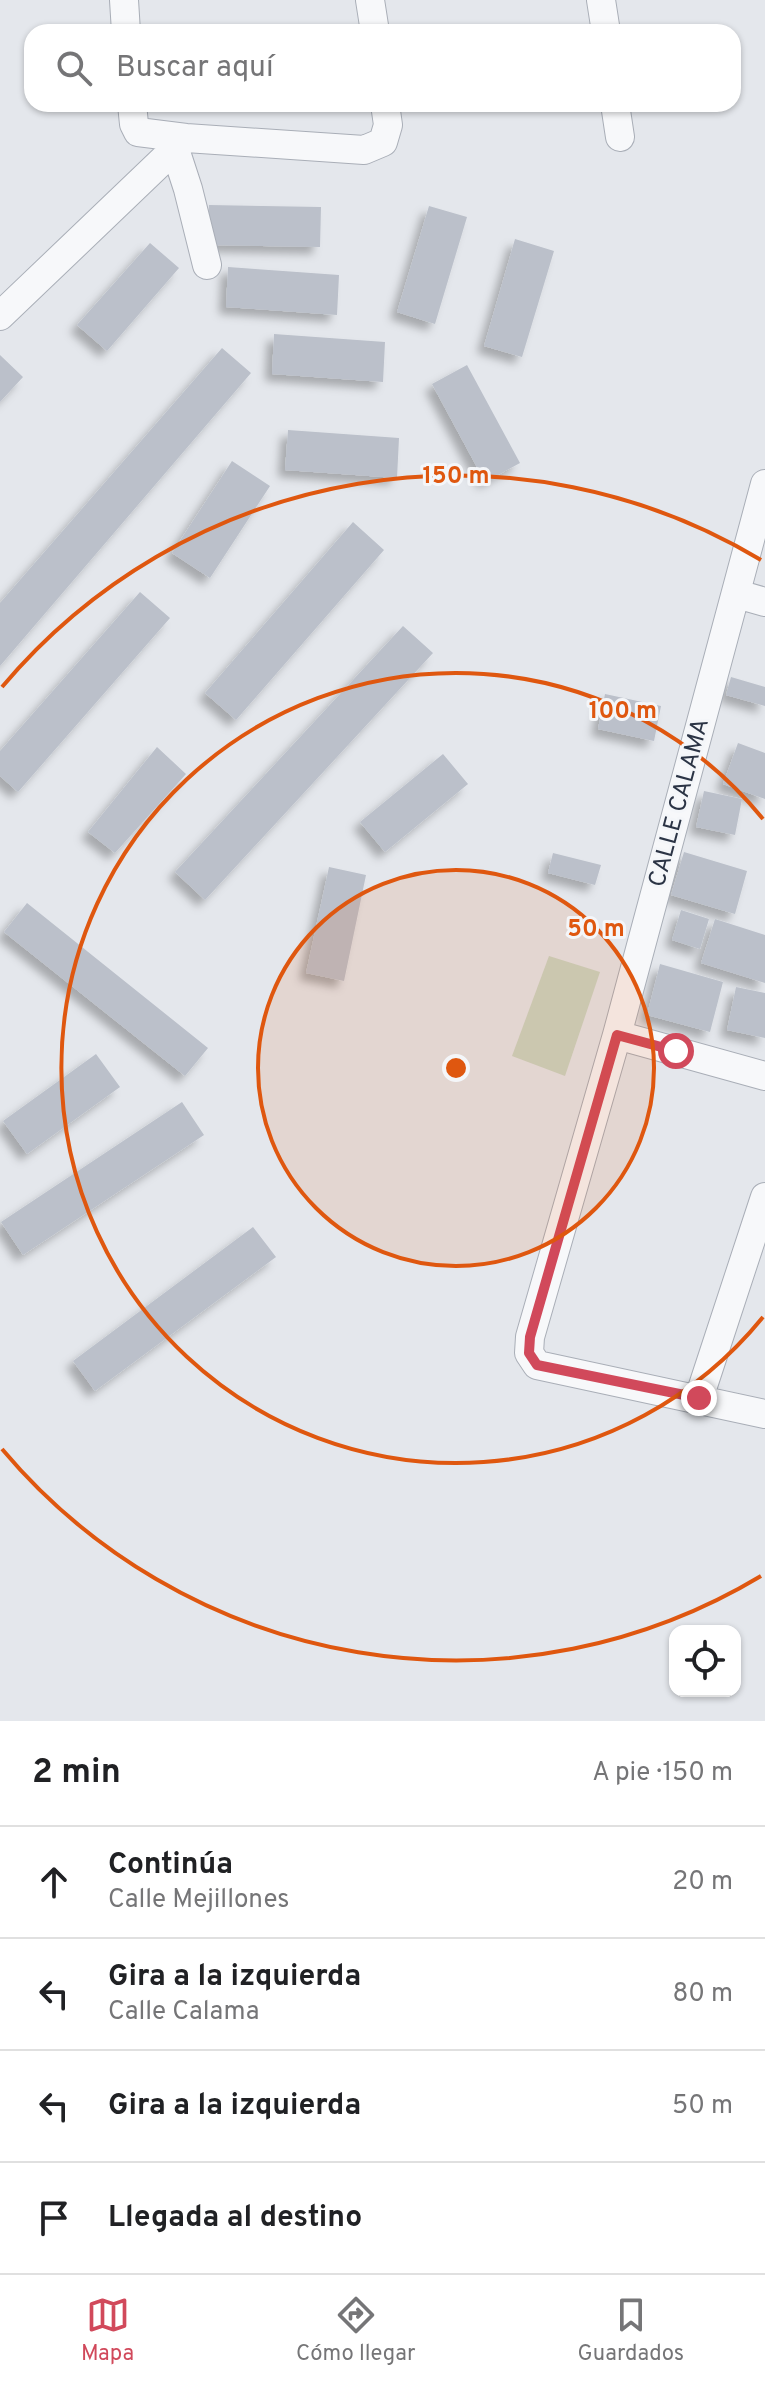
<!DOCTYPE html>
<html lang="es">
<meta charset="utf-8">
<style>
body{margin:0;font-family:Overpass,sans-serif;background:#f2f2f2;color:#202124}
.controls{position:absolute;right:24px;bottom:24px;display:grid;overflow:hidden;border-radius:16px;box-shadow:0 2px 6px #0004}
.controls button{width:72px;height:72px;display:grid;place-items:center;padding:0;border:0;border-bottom:2px solid #e0e0e0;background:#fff;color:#202124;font:40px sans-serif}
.stop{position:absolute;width:24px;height:24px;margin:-18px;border:6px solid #d1495b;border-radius:50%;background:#fff}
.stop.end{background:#d1495b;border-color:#fff;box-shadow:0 2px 8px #0008}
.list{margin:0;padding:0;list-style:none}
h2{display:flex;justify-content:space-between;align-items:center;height:104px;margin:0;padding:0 32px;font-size:34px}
h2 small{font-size:26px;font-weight:400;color:#757577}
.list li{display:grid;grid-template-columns:52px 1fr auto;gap:24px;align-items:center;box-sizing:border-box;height:112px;padding:0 32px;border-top:2px solid #e0e0e0}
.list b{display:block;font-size:30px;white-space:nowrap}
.list p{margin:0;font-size:26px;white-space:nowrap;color:#757577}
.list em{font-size:26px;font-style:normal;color:#757577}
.icon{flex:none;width:44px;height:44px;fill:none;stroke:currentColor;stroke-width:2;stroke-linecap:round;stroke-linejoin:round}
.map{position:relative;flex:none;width:765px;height:1721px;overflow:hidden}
.search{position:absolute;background:#fff;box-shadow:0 2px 6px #0004;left:24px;right:24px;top:24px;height:88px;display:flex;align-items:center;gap:20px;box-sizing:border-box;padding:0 28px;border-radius:24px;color:#757577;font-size:30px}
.sheet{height:552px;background:#fff}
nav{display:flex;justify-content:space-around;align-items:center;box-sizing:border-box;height:112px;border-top:2px solid #e0e0e0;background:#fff;font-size:22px;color:#757577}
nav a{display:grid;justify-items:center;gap:4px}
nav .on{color:#d1495b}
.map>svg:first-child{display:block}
.green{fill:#c9d6c5}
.building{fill:#bbc0ca;filter:url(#shadow)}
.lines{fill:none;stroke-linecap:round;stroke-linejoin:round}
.minor-casing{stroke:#a9aeb7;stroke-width:30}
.minor{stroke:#f7f8fa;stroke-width:28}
.route{stroke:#d1495b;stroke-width:10}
.ring{fill:none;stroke:#df570f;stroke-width:4}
.labels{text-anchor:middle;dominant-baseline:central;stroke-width:6;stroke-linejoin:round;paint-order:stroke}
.street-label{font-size:24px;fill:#2b3445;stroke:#f4f6f9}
.centre{fill:#df570f;stroke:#f4f6f9;stroke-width:4}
.ring-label{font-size:24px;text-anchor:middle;font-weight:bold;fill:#df570f;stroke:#f4f6f9;stroke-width:6;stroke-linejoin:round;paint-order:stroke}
</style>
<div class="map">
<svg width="765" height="1721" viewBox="0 0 765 1721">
<defs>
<filter id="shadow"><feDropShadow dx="-7" dy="7" stdDeviation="4" flood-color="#0004"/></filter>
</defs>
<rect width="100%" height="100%" fill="#e4e7ec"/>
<path class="green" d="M549 956 600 972 565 1076 512 1056Z"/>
<path class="building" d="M209 205 321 207 320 247 208 245Z
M429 206 467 217 435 324 397 312Z
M515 239 554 251 522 357 484 346Z
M150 243 179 268 107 351 77 325Z
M228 267 339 275 337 315 226 307Z
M274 334 385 342 383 382 272 374Z
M222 348 251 373 0 666V603Z
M0 355 23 377 0 402Z
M467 365 520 463 485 482 432 384Z
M288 430 399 438 397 478 285 470Z
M232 461 270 486 210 578 172 553Z
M353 522 384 550 236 720 205 693Z
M140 592 170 618 18 792 0 776V751Z
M403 626 433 653 205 900 175 872Z
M731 677 765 687V706L726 695Z
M605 694 661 706 654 741 598 729Z
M738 743 765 753V799L723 784Z
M157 747 186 774 115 853 88 832Z
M443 754 468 784 385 852 360 822Z
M704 791 742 799 735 835 696 827Z
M684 852 747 871 735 914 671 895Z
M553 853 601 865 595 885 548 873Z
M329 867 366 875 344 981 306 973Z
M27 903 208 1048 185 1076 4 932Z
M681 910 709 919 700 949 672 940Z
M715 919 765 935V983L701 963Z
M660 964 723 982 710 1032 647 1015Z
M736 987 765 993V1038L727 1030Z
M96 1054 120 1087 27 1154 3 1121Z
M182 1102 204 1135 23 1255 1 1222Z
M253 1227 276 1257 95 1391 73 1361Z"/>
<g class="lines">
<defs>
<path id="minor" d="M124 0 126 32
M370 0 375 32
M601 0 606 32
M132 104 134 124 138 132 186 138 364 150 383 142 388 125 385 104
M615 104 620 137
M175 149 188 189 207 265
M0 316 186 138
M765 484 617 1035 530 1337 529 1353 537 1365 765 1414
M737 594 765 602
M617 1035 765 1076
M699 1398 765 1197"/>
</defs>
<use href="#minor" class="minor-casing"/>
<use href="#minor" class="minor"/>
</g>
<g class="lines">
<path class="route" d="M676 1051 617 1035 530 1337 529 1353 537 1365 699 1398"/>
</g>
<circle cx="456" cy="1068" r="198" fill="#df570f" fill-opacity=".12"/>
<g class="ring">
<circle cx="456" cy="1068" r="198"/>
<path d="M763 1317A395 395 0 1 1 763 819"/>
<path d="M761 1576A593 593 0 0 1 2 1449M2 687A593 593 0 0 1 761 560"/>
</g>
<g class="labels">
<g class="street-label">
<text transform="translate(680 803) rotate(-75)">CALLE CALAMA</text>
</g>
</g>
<circle cx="456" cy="1068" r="12" class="centre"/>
<g class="ring-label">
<text x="456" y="483">150 m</text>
<text x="623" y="718">100 m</text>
<text x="596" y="936">50 m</text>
</g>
</svg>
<div class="controls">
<button><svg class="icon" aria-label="locate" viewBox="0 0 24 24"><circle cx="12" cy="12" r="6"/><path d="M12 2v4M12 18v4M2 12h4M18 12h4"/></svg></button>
</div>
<div class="stop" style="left:676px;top:1051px"></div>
<div class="stop end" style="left:699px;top:1398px"></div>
<div class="search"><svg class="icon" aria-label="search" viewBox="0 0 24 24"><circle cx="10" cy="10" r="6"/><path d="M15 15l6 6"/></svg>Buscar aquí</div>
</div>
<section class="sheet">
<h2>2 min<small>A pie · 150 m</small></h2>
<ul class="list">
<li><svg class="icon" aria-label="ahead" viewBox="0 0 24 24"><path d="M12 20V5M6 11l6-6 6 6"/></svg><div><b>Continúa</b><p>Calle Mejillones</p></div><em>20 m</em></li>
<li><svg class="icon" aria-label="left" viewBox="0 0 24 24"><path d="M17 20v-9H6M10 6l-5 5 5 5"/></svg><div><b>Gira a la izquierda</b><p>Calle Calama</p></div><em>80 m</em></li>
<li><svg class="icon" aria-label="left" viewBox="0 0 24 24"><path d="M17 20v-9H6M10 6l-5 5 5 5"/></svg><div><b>Gira a la izquierda</b></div><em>50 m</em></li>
<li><svg class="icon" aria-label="arrive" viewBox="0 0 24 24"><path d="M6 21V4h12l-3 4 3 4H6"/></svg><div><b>Llegada al destino</b></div></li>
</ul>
</section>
<nav>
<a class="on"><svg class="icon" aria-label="map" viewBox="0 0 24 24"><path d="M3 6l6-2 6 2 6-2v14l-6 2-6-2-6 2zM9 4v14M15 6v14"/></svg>Mapa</a>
<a><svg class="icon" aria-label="directions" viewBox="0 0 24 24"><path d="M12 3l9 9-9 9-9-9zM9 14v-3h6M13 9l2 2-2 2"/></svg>Cómo llegar</a>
<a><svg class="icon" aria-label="saved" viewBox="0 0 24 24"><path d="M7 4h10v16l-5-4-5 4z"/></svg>Guardados</a>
</nav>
